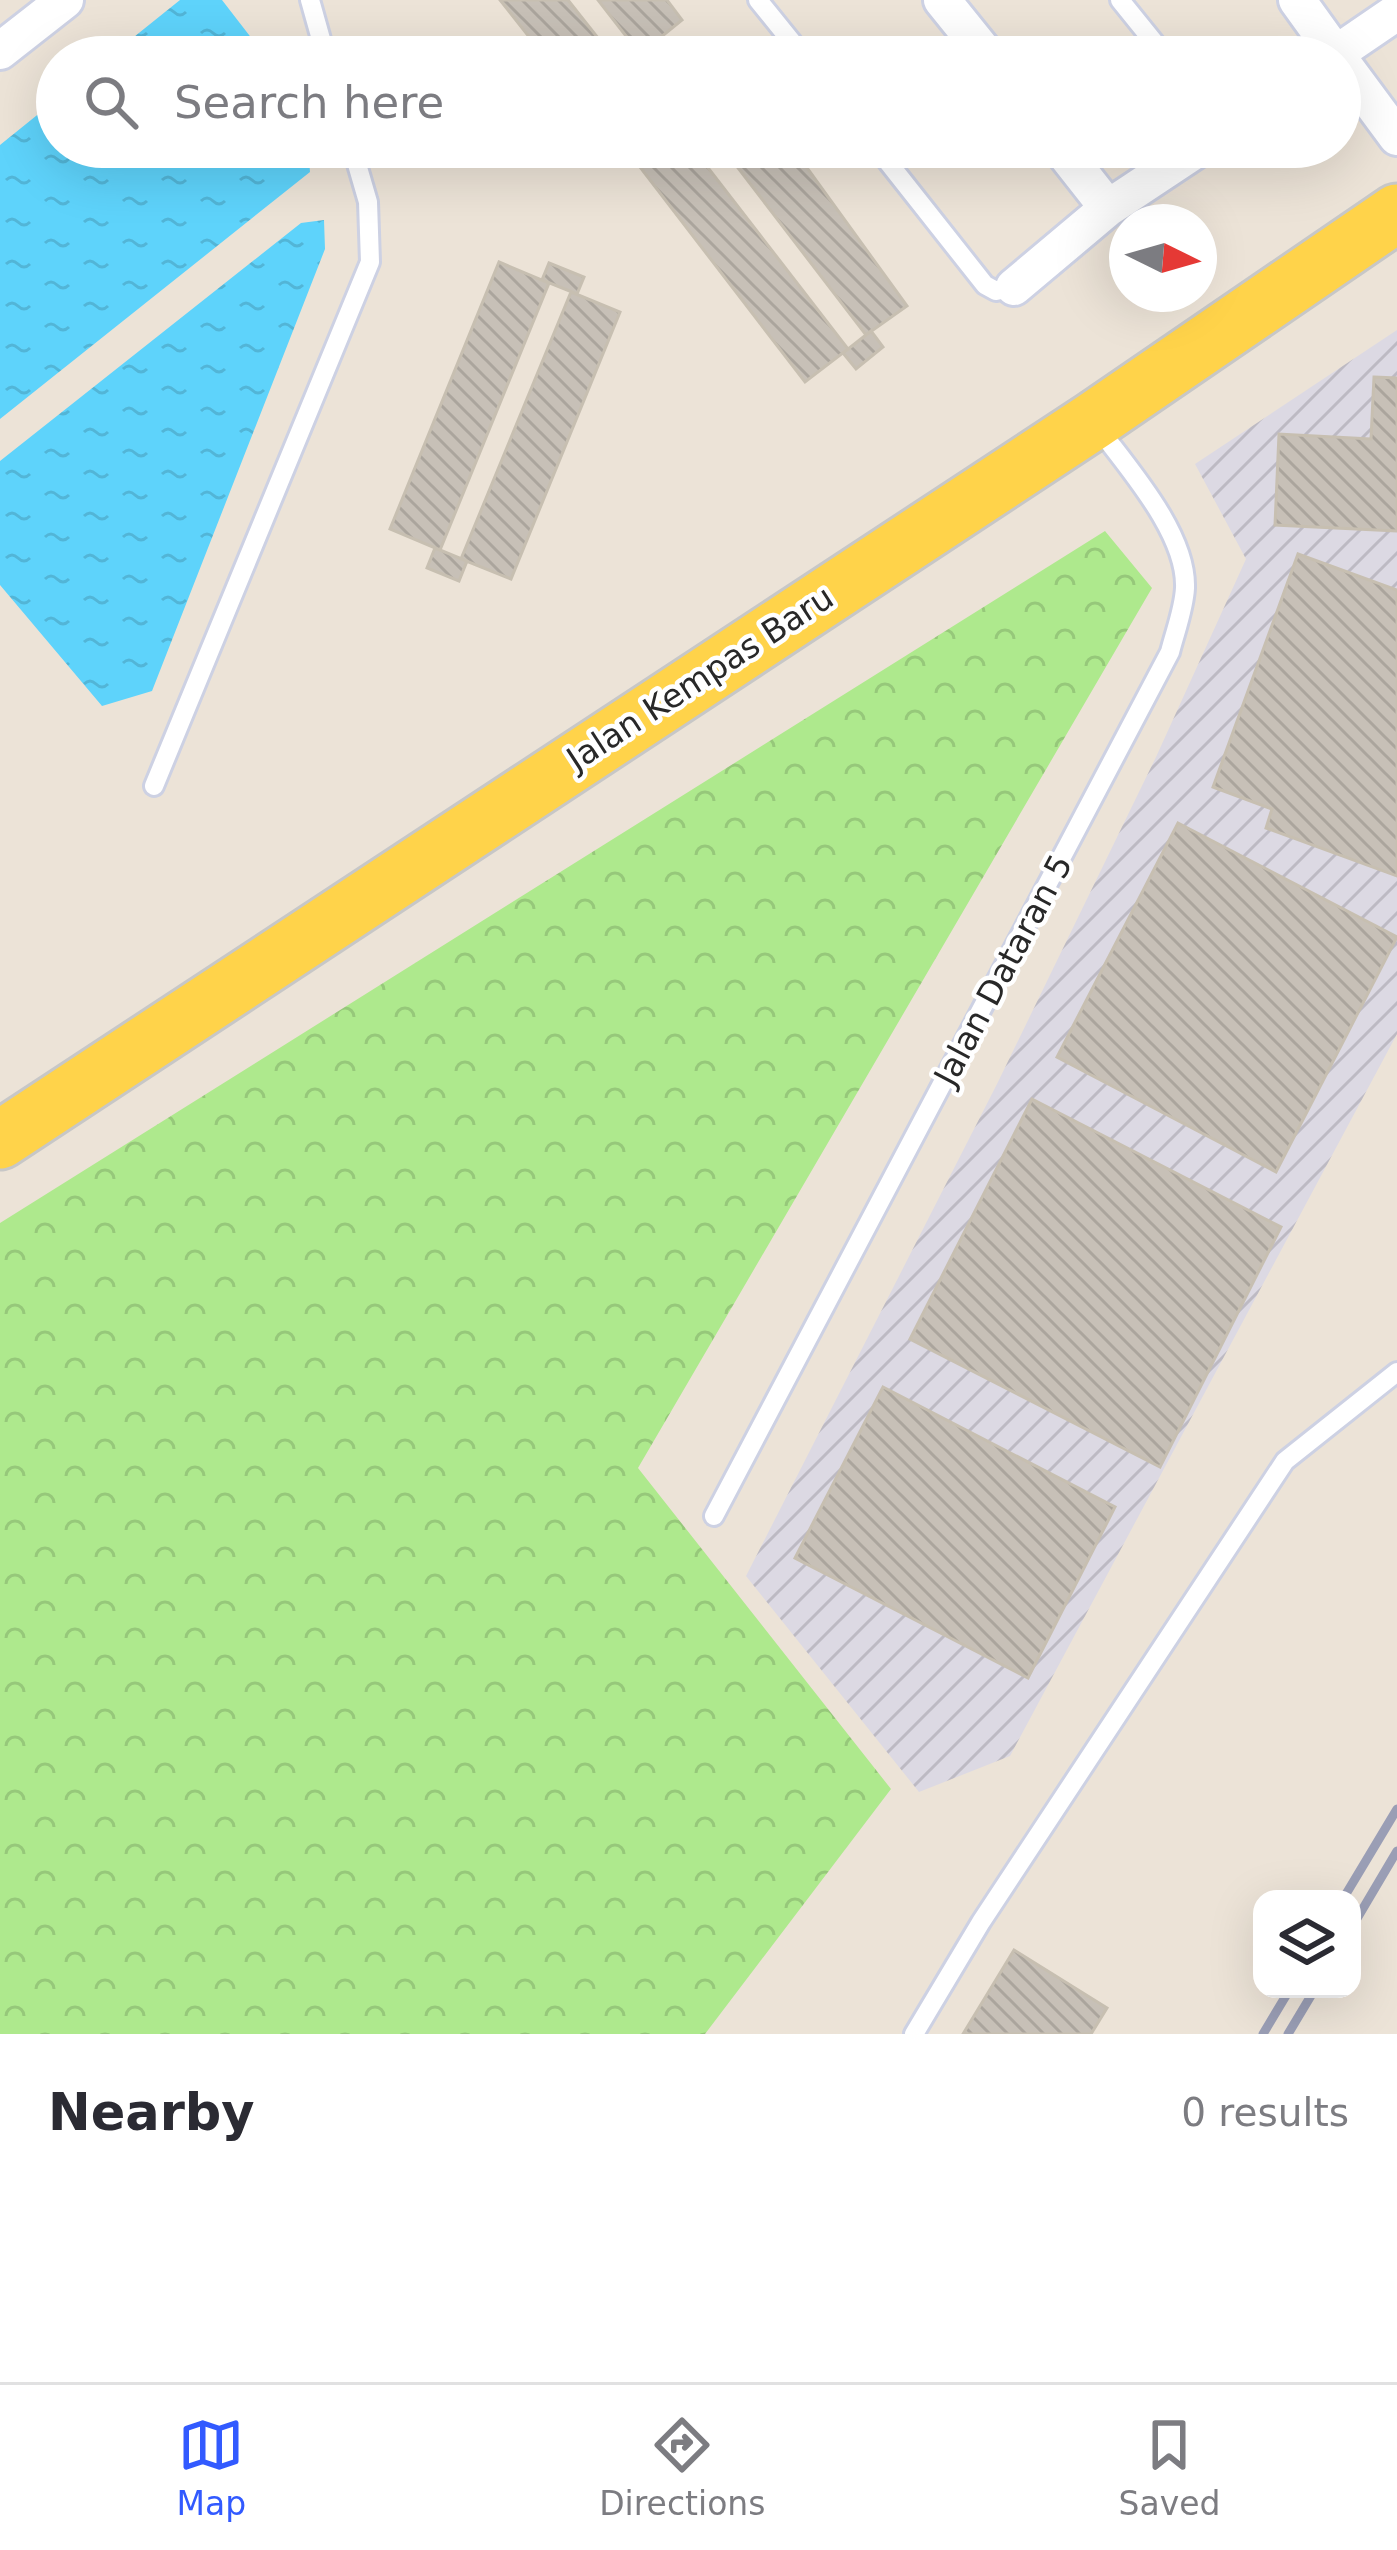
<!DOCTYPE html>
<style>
body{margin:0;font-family:"DejaVu Sans",sans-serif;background:#f7f7f7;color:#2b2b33}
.controls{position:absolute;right:36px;bottom:36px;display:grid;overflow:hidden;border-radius:24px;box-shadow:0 12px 48px #0002}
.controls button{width:108px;height:108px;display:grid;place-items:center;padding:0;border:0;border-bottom:3px solid #e1e1e2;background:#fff;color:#2b2b33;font:60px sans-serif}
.compass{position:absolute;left:1109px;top:204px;width:108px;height:108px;border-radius:50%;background:#fff;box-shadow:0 12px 48px #0002;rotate:95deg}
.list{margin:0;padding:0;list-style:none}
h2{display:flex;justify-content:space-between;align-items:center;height:156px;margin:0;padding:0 48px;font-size:51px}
h2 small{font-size:39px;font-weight:400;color:#7c7c81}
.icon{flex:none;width:66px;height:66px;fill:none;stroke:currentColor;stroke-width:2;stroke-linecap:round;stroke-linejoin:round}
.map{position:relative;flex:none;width:1397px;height:2034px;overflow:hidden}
.search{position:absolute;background:#fff;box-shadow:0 12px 48px #0002;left:36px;right:36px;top:36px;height:132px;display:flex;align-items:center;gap:30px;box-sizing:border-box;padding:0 42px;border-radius:66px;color:#7c7c81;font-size:45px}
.sheet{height:348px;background:#fff}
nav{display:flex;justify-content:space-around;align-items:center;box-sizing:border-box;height:168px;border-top:3px solid #e1e1e2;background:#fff;font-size:33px;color:#7c7c81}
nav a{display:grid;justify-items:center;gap:6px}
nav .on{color:#325aff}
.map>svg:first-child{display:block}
.industrial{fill:url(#industrial-furrows)}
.forest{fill:url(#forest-crowns)}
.water{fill:url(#water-ripples)}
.building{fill:url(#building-back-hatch);stroke:#c7bfb1;stroke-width:3}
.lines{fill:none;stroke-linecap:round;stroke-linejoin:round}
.service-casing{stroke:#cdd1e3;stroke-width:24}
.minor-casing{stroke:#cdd1e3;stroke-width:42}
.primary-casing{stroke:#c7c7c7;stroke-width:63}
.service{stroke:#fff;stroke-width:18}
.minor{stroke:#fff;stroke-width:36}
.primary{stroke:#ffd34a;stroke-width:57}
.rail{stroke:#9a9eb5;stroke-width:9}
.labels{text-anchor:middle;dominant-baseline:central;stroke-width:9;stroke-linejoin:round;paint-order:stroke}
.street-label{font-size:33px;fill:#282828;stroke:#fff}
</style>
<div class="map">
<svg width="1397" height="2034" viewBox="0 0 1397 2034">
<defs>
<pattern id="industrial-furrows" width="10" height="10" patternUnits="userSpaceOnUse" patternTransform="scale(3)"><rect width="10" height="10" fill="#dcd9e3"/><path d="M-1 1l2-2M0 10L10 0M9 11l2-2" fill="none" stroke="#bdbac3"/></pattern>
<pattern id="forest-crowns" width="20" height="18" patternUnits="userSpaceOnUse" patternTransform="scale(3)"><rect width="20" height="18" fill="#aee98d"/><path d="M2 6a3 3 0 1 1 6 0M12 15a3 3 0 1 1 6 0" fill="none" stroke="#96c87a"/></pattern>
<pattern id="water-ripples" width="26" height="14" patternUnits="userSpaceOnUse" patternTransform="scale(3)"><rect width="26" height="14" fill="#5ed3fb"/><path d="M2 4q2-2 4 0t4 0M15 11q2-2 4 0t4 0" fill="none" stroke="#52b5d7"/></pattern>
<pattern id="building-back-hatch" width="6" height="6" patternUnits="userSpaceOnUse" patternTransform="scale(3)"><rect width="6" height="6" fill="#c7c0b7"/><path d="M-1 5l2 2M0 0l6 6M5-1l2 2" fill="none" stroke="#aba59d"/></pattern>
</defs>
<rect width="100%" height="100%" fill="#ece3d7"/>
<path class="industrial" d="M1397 330V1034L1010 1756 919 1792 746 1576 997 1084 1156 757 1246 559 1195 464Z"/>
<path class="forest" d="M1105 531 1152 588 638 1468 891 1789 705 2034H0V1223Z"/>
<path class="water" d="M180 0H222L266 57H109Z
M57 99V147H308L310 172 0 419V145Z
M324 220 325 249 152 691 102 706 0 585V461L301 223Z"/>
<path class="building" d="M500 0H568L613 57H545Z
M598 0H667L682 20 640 54Z
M639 147H692L848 349 805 382 630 154Z
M722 147H792L907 306 866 335Z
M499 262 549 283 440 550 390 529Z
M549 263 584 277 577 294 542 280Z
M571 292 620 312 511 579 461 559Z
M871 331 883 347 856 369 843 353Z
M1374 377 1397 378V531L1275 525 1279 434 1371 439Z
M435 548 467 561 459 581 427 568Z
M1298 554 1397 590V876L1266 828 1272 809 1213 787Z
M1178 823 1397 937 1276 1172 1057 1057Z
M1032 1099 1281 1227 1160 1467 910 1339Z
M883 1387 1115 1507 1028 1678 795 1558Z
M1014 1950 1107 2008 1091 2034H963Z"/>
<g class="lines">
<defs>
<path id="service" d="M310 0 326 57
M758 0 804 57
M1120 0 1166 57
M876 147 985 285 996 291 1014 287
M154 786 370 262 368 202 352 147
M714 1516 1170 652C1175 632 1184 609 1185 588 1187 533 1127 467 1096 425
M914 2034 981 1922 1285 1461 1397 1372"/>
<path id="minor" d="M942 0 988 57
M1297 0 1338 57
M0 51 65 0
M1331 57 1397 12
M1340 60 1397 137
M1060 147 1108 208
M1014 287 1108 208 1200 147"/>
<path id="primary" d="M0 1140 1093 421 1397 213"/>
</defs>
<use href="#service" class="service-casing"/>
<use href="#minor" class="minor-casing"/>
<use href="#primary" class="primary-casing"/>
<use href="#service" class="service"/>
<use href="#minor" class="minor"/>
<use href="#primary" class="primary"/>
<path class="rail" d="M1343 1899 1397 1809
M1352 1927 1397 1851
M1263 2034 1290 1989
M1288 2034 1315 1989"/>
</g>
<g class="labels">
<g class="street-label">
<text transform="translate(700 678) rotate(-33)">Jalan Kempas Baru</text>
<text transform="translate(1003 970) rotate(-62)">Jalan Dataran 5</text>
</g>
</g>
</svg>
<div class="controls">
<button><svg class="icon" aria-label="layers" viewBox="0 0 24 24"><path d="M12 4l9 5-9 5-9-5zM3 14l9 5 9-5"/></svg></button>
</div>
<svg class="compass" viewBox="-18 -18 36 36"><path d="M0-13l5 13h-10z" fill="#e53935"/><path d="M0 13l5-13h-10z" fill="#7c7c81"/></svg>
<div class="search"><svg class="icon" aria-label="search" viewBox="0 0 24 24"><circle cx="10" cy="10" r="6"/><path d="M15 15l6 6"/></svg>Search here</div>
</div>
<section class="sheet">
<h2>Nearby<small>0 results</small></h2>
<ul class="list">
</ul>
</section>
<nav>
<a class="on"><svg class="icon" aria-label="map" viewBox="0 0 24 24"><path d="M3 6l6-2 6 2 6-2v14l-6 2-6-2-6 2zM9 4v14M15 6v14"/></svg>Map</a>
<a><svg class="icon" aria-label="directions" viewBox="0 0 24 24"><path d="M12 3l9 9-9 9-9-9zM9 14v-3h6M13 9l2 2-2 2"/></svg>Directions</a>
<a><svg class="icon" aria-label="saved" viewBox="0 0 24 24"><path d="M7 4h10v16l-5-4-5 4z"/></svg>Saved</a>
</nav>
